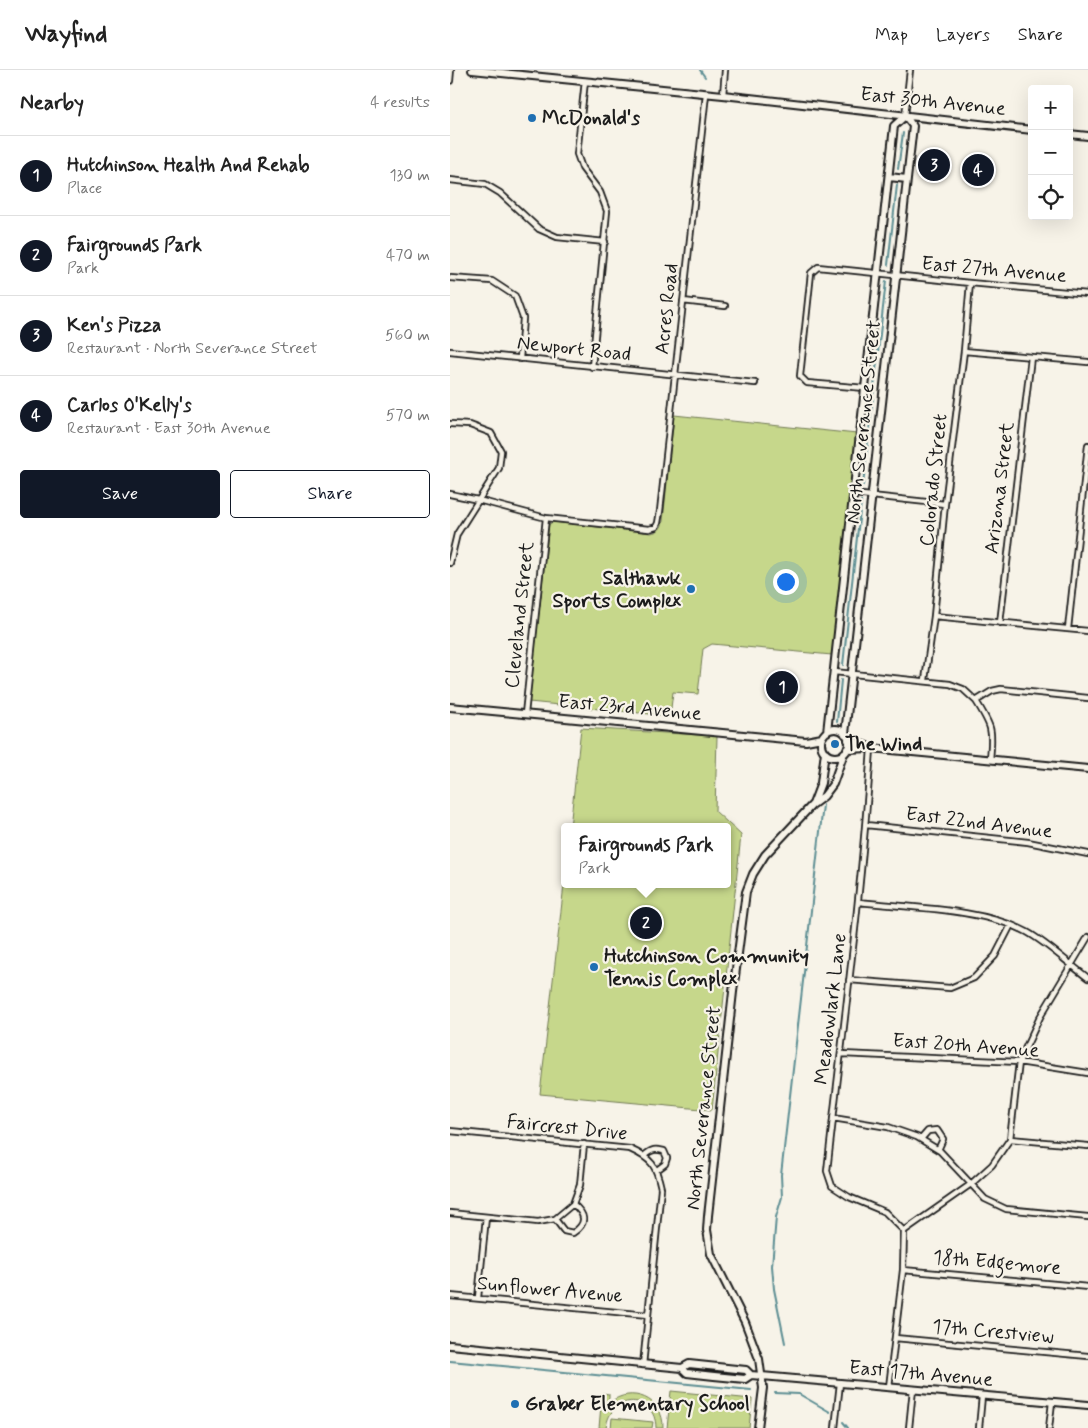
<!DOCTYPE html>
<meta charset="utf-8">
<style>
body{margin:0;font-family:Mynerve,sans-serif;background:#f2f2f2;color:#222}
.controls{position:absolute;right:15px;top:15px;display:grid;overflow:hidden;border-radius:5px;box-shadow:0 5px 20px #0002}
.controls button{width:45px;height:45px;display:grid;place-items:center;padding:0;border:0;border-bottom:1px solid #e0e0e0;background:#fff;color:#222;font:25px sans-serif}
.you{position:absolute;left:335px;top:511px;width:18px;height:18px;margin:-12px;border:4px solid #fff;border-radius:50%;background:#1a73e8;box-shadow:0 0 0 8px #1a73e833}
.badge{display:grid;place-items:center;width:32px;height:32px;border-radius:50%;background:#111827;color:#fff;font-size:16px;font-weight:700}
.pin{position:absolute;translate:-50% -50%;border:2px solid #fff;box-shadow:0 1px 5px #0006}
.popup{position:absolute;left:111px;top:753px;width:170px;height:65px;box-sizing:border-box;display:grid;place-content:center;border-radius:5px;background:#fff;filter:drop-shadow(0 1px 4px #0005);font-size:16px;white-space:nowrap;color:#767676}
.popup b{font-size:19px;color:#222}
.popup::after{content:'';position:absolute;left:50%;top:100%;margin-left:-10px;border:10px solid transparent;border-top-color:#fff}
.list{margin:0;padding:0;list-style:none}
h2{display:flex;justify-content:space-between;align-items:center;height:65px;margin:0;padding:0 20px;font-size:21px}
h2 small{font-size:16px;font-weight:400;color:#767676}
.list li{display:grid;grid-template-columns:32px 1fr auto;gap:15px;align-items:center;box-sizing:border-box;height:80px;padding:0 20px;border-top:1px solid #e0e0e0}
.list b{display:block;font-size:19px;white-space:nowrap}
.list p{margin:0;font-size:16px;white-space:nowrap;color:#767676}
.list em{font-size:16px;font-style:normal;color:#767676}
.actions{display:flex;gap:10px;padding:15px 20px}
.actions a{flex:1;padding:11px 0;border:1px solid #111827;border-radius:5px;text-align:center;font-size:18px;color:#111827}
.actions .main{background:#111827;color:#fff}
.icon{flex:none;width:28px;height:28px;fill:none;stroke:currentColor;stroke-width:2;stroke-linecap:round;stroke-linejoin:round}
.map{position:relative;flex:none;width:638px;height:1358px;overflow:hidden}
header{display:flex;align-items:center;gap:30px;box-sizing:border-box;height:70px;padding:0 25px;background:#fff;border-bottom:1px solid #e0e0e0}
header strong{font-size:24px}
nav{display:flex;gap:28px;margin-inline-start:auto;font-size:18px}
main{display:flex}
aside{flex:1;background:#fff}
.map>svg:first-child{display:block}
.green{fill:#c6d78b;stroke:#717a54}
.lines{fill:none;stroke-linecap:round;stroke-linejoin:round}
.stream{stroke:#5d8e93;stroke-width:2}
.street-casing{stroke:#1c1c1c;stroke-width:8}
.secondary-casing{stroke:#1c1c1c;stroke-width:10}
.street{stroke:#f7f3e8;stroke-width:4.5}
.secondary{stroke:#f7f3e8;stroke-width:6}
.poi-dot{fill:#1f6fb2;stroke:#f7f3e8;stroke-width:2}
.labels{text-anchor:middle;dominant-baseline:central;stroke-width:4.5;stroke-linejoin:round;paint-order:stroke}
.street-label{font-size:20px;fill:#1c1c1c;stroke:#f7f3e8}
.poi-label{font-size:20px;font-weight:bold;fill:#1c1c1c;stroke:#f7f3e8;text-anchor:start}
</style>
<header>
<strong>Wayfind</strong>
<nav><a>Map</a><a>Layers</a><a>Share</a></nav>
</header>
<main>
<aside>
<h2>Nearby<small>4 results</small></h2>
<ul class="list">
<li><span class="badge">1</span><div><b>Hutchinson Health And Rehab</b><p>Place</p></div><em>130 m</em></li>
<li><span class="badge">2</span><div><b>Fairgrounds Park</b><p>Park</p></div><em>470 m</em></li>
<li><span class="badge">3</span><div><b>Ken's Pizza</b><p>Restaurant · North Severance Street</p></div><em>560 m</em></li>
<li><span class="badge">4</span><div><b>Carlos O'Kelly's</b><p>Restaurant · East 30th Avenue</p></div><em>570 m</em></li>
</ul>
<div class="actions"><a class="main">Save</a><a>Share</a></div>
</aside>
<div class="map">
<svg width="638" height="1358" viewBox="0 0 638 1358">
<rect width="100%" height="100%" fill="#f7f3e8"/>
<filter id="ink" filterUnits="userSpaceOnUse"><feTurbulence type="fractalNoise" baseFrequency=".02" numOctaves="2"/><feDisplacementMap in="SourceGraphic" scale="10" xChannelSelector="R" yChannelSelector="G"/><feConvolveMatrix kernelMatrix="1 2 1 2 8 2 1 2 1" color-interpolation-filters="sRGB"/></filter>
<g filter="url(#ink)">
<path class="green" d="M224 345 407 364 382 585 262 574 253 579 248 624 223 622 220 646 79 632 99 454 103 452 201 463C208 462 212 458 213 451Z
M131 658 267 666 265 741 291 765 262 1040 90 1024 115 806V814H277V757H120Z
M221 1321 302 1329 299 1358H217Z
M152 1323 159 1324V1333C181 1315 214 1328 213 1358H206C206 1323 160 1322 156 1358H149Z
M162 1348 203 1352 202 1358H161Z"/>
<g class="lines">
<path class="stream" d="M250 0 255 7
M448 99 453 63
M438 195 447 115
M413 415 436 211
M393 595 411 431
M387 652 391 610
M335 1273 324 1219 322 1196 326 1147 332 1127 331 1105 373 735
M0 1291 301 1320
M325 1323 349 1324 380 1342
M393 1352 398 1358"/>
<defs>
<path id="street" d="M0 11 1 0
M135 11 127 84 132 98 150 122 157 141 142 297
M273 25 275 0
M455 46 460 0
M0 110 35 114 50 123 89 159 107 167 155 172
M0 208 42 211 65 226 73 248 70 289
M233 231 275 236
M0 281 305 313
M514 281 638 292
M415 318 357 313 350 306 361 203 368 197 520 213 638 224
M0 354 20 355 41 363 51 381 49 398 7 464 0 493
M0 424 28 430 96 448 199 459 206 457 208 453 210 441 256 24
M403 424 495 434
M484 546 638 561
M550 553 581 287
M618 559 638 375
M384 602 500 614 513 619 526 631 542 621 551 619 638 628
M475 610 484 546 495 434 514 281 520 213
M526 631C542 657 543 659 540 689
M75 644 96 448
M421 678C412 819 393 960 377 1101L382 1116 399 1127 435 1142 454 1161
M416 755 578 772 638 784
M409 832C460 838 532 838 577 862 597 873 619 894 638 908
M399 910 500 918 524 908 545 886 561 855
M392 984 569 992 638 1003
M383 1048 438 1057 467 1067 490 1081 535 1129 556 1139 638 1147
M0 1061 180 1079C202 1089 206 1095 211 1118L193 1295
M471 1069 478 1061 487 1060 493 1069 488 1080
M560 1069 638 1076
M195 1085C202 1079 205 1079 214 1081L217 1088 215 1094 207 1100
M0 1143 88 1152 105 1149 123 1134 130 1115 134 1074
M105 1149 114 1161 123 1163C138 1153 135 1144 123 1134
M454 1161 521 1114 542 1095 560 1069 569 992 590 947 638 867
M453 1200 638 1217
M0 1226 198 1245
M28 1228 36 1147
M445 1268 638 1286
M439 1317 453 1200 454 1161
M385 1358 390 1313
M459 1358 463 1319
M529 1358 532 1326
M599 1358 602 1332"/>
<path id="secondary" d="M22 0 273 25 582 60
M619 64 638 66
M439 107 457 109
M0 637 356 671 372 668
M371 673a14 14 0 1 1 28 0a14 14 0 1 1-28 0Z
M377 662 444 56 455 46 463 56 395 664
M398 670 417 676
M397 679 421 678 638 699
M363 734 371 713 375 682
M0 1275 232 1298 239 1294 296 1300 301 1305
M232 1298 237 1303 264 1306 295 1309 301 1305 638 1335
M308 1358 313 1318 309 1289 295 1252 261 1184 257 1160 258 1146 283 922 296 822 303 804 315 785 362 735 374 726 383 714 394 683"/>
</defs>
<use href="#street" class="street-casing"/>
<use href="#secondary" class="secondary-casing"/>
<use href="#street" class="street"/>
<use href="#secondary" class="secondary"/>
</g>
</g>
<g class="poi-dot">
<circle cx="82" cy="48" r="5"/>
<circle cx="241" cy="519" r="5"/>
<circle cx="385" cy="674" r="5"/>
<circle cx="144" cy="897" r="5"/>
<circle cx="65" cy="1334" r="5"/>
</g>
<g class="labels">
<g class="street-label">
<text transform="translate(483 32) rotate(6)">East 30th Avenue</text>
<text transform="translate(544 200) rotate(5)">East 27th Avenue</text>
<text transform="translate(217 239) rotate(-84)">Acres Road</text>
<text transform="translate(124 279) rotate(6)">Newport Road</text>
<text transform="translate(414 352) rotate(-84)">North Severance Street</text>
<text transform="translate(484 410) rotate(-84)">Colorado Street</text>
<text transform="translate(550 418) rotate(-83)">Arizona Street</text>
<text transform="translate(70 545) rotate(-84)">Cleveland Street</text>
<text transform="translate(180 638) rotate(5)">East 23rd Avenue</text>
<text transform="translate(529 753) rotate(7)">East 22nd Avenue</text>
<text transform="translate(381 939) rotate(-83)">Meadowlark Lane</text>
<text transform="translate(516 976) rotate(4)">East 20th Avenue</text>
<text transform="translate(254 1038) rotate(-84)">North Severance Street</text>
<text transform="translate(117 1058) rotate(6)">Faircrest Drive</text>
<text transform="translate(547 1193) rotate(5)">18th Edgemore</text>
<text transform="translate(100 1220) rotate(5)">Sunflower Avenue</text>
<text transform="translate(543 1262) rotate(5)">17th Crestview</text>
<text transform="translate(471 1304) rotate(5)">East 17th Avenue</text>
</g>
<g class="poi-label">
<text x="92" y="48">McDonald's</text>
<text x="231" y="508" text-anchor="end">Salthawk<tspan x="231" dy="23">Sports Complex</tspan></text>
<text x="395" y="674">The Wind</text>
<text x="154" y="886">Hutchinson Community<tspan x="154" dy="23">Tennis Complex</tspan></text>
<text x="75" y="1334">Graber Elementary School</text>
</g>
</g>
</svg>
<div class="controls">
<button>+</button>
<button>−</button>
<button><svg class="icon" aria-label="locate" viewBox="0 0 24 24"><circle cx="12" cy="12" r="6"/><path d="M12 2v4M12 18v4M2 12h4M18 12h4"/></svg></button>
</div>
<div class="you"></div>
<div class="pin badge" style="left:332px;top:617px">1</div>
<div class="pin badge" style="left:196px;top:853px">2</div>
<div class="popup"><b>Fairgrounds Park</b>Park</div>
<div class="pin badge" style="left:484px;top:95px">3</div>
<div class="pin badge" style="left:528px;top:100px">4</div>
</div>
</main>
